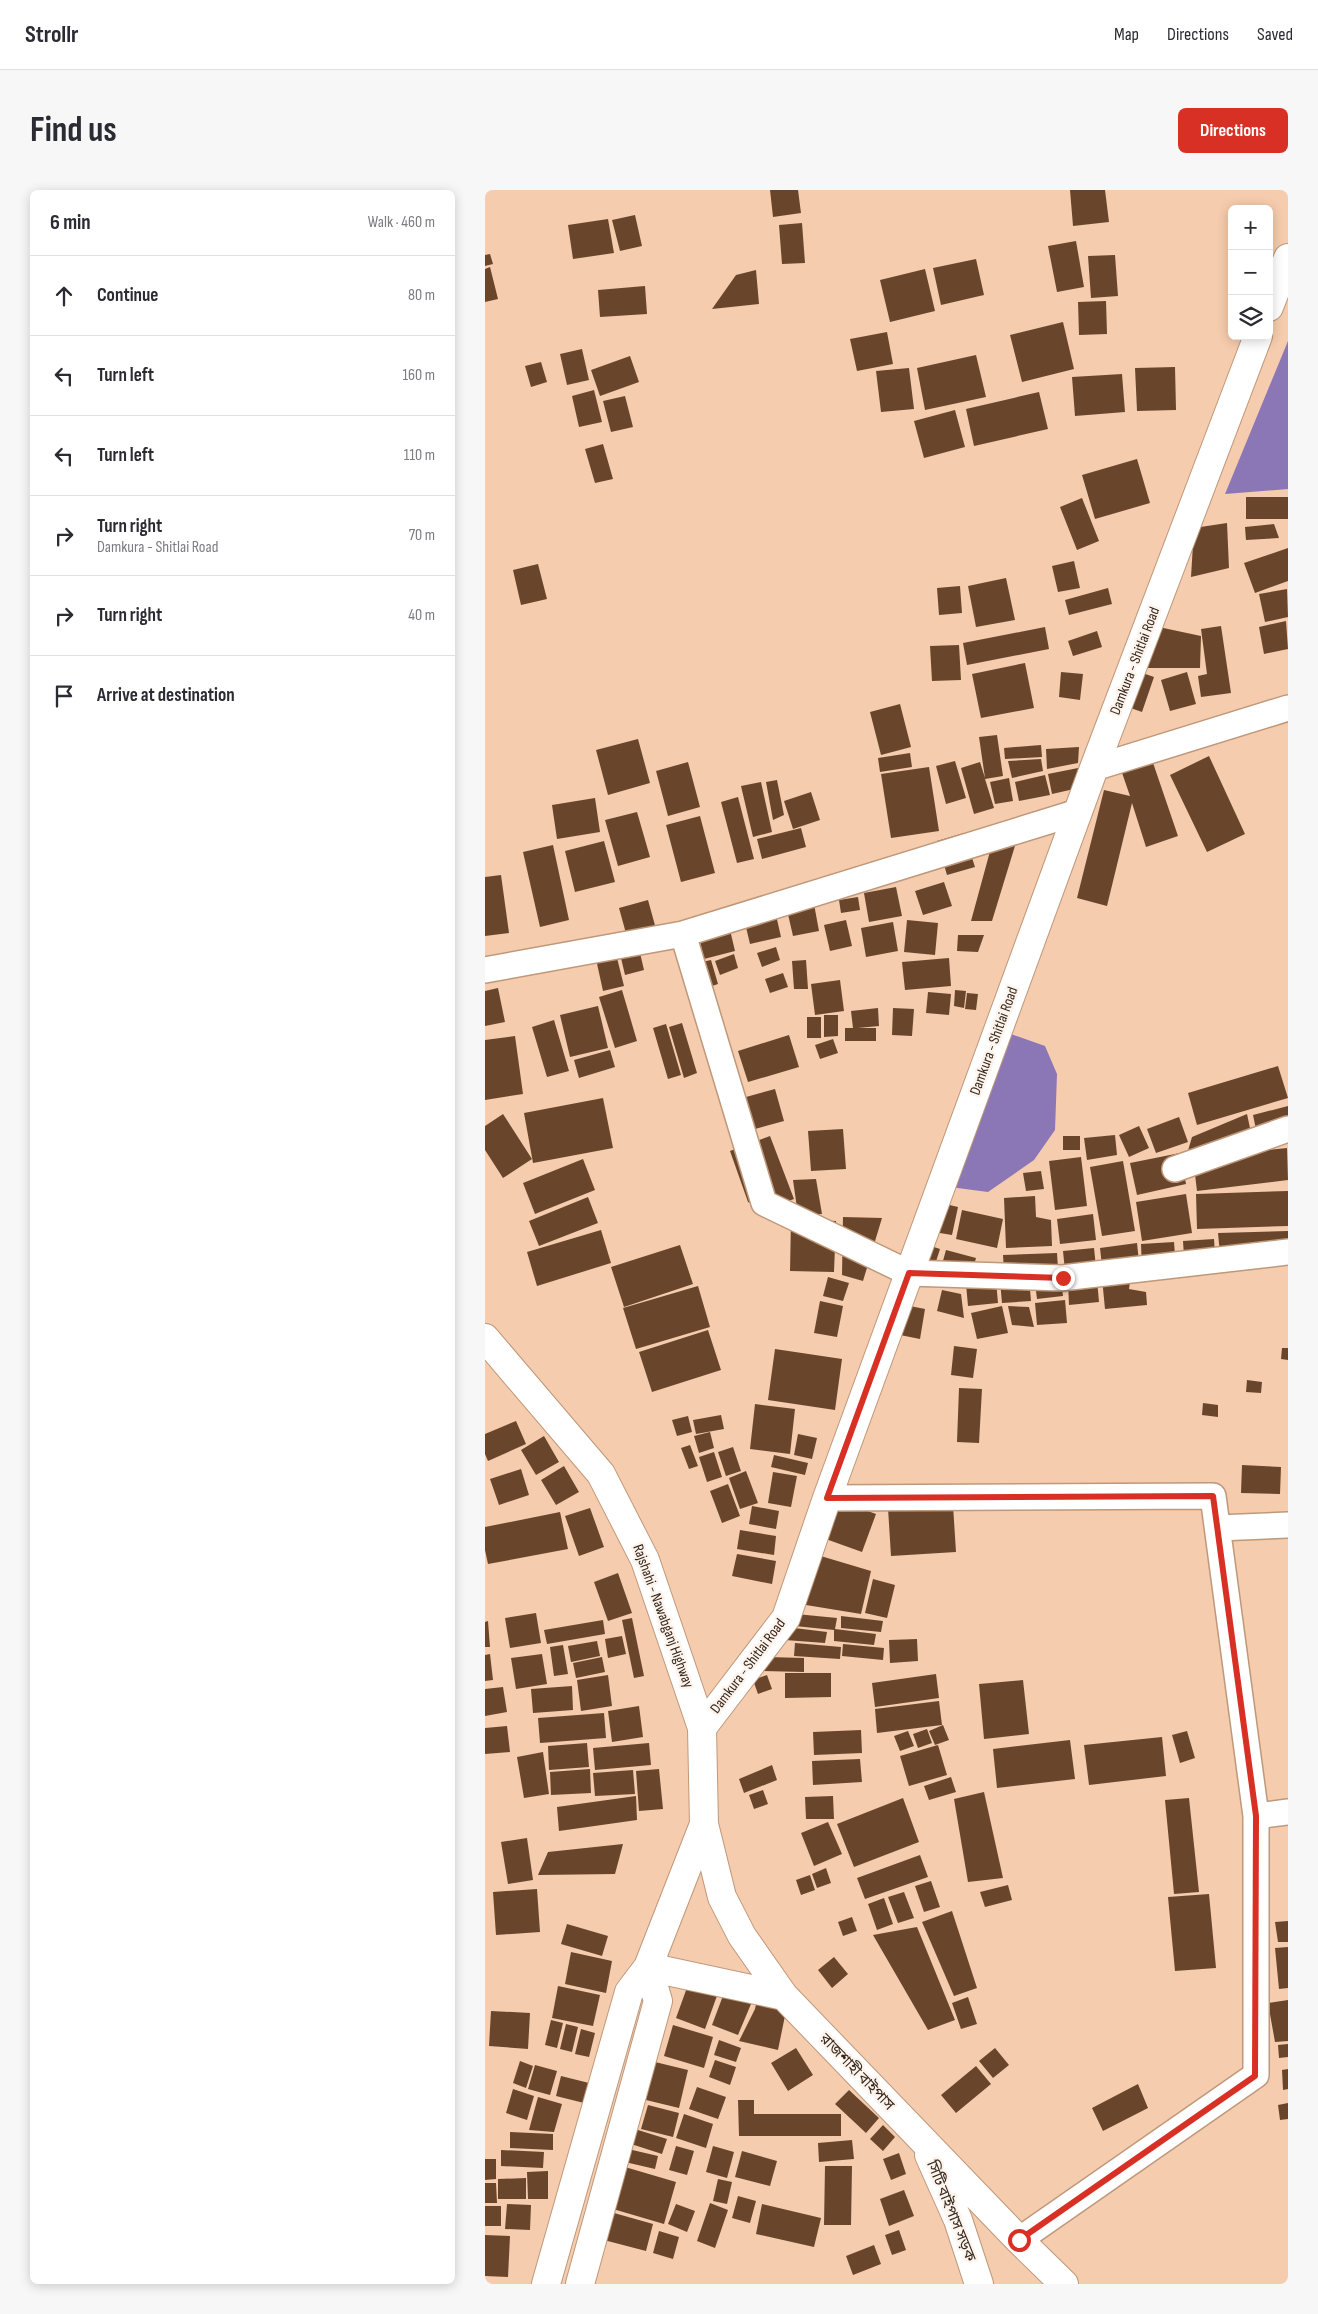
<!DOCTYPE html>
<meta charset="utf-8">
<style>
body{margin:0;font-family:"Sofia Sans Condensed","Noto Sans Bengali",sans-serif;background:#f7f7f7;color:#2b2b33}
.controls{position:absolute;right:15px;top:15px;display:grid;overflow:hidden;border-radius:8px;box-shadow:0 2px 12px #0003}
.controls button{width:45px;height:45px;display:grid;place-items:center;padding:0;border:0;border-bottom:1px solid #e1e1e2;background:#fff;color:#2b2b33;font:25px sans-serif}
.stop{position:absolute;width:15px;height:15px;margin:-11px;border:4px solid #d93025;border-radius:50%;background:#fff}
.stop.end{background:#d93025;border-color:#fff;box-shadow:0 1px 5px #0008}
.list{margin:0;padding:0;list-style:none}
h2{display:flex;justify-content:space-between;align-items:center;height:65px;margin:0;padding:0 20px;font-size:21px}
h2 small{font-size:16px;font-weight:400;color:#7c7c81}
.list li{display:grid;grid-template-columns:32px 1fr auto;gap:15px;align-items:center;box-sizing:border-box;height:80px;padding:0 20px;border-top:1px solid #e1e1e2}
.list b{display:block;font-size:19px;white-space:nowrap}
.list p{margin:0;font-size:16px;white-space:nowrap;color:#7c7c81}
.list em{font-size:16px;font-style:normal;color:#7c7c81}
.icon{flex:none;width:28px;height:28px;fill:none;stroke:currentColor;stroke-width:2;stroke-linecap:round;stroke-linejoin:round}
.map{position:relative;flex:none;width:803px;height:2094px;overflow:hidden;border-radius:8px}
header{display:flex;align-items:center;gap:30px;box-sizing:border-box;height:70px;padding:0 25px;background:#fff;border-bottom:1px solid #e1e1e2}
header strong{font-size:24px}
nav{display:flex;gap:28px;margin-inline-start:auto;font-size:18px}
.intro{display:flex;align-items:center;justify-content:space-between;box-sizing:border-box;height:120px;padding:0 30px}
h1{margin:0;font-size:35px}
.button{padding:12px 22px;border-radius:8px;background:#d93025;color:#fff;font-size:18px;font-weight:700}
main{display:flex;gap:30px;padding:0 30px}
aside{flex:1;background:#fff;border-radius:8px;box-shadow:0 2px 12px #0003}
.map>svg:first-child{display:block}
.water{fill:#8b76b6}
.building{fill:#69462b}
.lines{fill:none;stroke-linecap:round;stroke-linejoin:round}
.minor-casing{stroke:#bf987a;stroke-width:28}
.tertiary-casing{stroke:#bf987a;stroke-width:30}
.trunk-casing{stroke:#bf987a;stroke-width:30}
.minor{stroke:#fff;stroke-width:25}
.tertiary{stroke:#fff;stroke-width:28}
.trunk{stroke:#fff;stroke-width:28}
.route{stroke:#d93025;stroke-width:6}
.labels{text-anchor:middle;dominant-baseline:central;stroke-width:5;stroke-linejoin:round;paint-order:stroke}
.street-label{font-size:15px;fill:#36271b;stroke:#fdf4ee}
</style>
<header>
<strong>Strollr</strong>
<nav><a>Map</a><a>Directions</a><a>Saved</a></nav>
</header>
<div class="intro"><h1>Find us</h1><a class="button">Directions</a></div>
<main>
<aside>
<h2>6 min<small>Walk · 460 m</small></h2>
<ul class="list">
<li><svg class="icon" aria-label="ahead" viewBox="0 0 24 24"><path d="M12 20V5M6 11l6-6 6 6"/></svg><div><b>Continue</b></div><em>80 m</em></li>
<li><svg class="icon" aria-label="left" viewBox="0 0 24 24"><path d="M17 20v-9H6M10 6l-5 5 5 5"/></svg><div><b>Turn left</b></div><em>160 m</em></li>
<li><svg class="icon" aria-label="left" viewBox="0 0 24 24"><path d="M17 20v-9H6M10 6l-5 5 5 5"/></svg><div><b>Turn left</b></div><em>110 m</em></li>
<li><svg class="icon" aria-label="right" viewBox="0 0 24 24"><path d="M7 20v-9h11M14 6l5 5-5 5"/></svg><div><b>Turn right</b><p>Damkura - Shitlai Road</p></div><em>70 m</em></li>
<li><svg class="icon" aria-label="right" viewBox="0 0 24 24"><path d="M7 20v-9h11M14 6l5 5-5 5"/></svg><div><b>Turn right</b></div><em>40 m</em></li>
<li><svg class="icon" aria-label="arrive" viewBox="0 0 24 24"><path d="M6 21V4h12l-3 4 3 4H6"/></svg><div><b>Arrive at destination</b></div></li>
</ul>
</aside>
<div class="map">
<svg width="803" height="2094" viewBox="0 0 803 2094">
<rect width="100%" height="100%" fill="#f5ccad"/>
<path class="water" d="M803 151V299L740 304Z
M523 843 560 856 572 884 570 940 549 970 503 1002 465 997Z"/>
<path class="building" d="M285 0H313L316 23 288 27Z
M585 0H620L624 32 588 36Z
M150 25 157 56 135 61 127 30Z
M123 29 129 63 88 69 83 35Z
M317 33 320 73 297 74 294 35Z
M591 51 599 97 572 102 563 56Z
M5 64 8 74 0 76V65Z
M630 65 633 106 606 108 603 66Z
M491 69 499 105 456 115 448 78Z
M5 77 13 109 0 112V79Z
M440 79 450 121 405 132 395 90Z
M271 80 274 114 227 119 251 85Z
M160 96 162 124 115 127 113 100Z
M621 111 622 144 594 145 593 112Z
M578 132 589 179 537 192 525 145Z
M402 142 408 174 372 181 365 149Z
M97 159 104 190 82 195 75 164Z
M491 165 501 207 440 220 432 178Z
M145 166 154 192 115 206 106 180Z
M56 172 62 192 46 197 40 176Z
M690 177 691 220 652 221 650 178Z
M424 178 429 219 396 222 391 181Z
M637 184 640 222 590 226 587 187Z
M109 200 117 232 94 237 87 206Z
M554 202 563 239 489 256 481 219Z
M140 206 148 237 126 242 118 211Z
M470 220 480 257 439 268 429 231Z
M118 254 128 289 110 293 100 259Z
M652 269 665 313 610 329 597 285Z
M761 307H803V329H761Z
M597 308 614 351 592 360 575 317Z
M742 333 744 378 706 387 709 338Z
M789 334 794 348 761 350 760 337Z
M803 358V391L770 403 759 373Z
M589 371 595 398 573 402 567 376Z
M53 374 62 409 36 415 28 380Z
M521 388 530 430 491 437 483 396Z
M475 396 477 423 454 425 452 398Z
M623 398 627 414 584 425 580 410Z
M802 399 803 427 780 432 774 404Z
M801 431 803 459 779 464 774 437Z
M669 436 716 446 715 478H656Z
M736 436 746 503 716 507 713 486 722 484 716 439Z
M560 437 564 459 482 475 478 453Z
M612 441 617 457 588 466 583 451Z
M474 455 476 490 447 491 445 456Z
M540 473 549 518 496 528 487 484Z
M652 481 669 487 657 522 640 516Z
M576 482 598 484 595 510 574 507Z
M702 482 711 514 685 521 676 490Z
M415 514 426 557 396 565 385 522Z
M512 545 518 586 500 589 509 618 489 624 476 578 495 572 500 588 494 547Z
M153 549 165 593 123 605 111 560Z
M556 555 557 567 520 569 519 558Z
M594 557 593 573 562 579 561 559Z
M425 563 427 577 395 582 393 568Z
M724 566 760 644 722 662 685 585Z
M666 567 693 646 661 657 647 613 622 716 592 708 619 600 645 606 635 577Z
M556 569 558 581 527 588 523 571Z
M470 571 481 608 461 614 451 576Z
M203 572 215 617 183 626 171 581Z
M444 577 454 641 406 648 396 584Z
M593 578 598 597 567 604 563 584Z
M560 585 565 605 534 611 530 592Z
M524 588 528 611 510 614 505 592Z
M292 590 299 625 288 630 281 592Z
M276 592 287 642 268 647 256 596Z
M326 602 335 630 308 639 299 611Z
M253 607 269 669 252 673 236 612Z
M110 608 115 642 72 649 67 615Z
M152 622 165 667 133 676 120 630Z
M215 626 230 683 196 692 181 635Z
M316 638 321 657 277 669 272 649Z
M479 643 490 677 462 685 452 651Z
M533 646 507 731H486L507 654Z
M119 651 130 692 90 702 80 661Z
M68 655 84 730 55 737 38 662Z
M16 685 24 743 0 746V687Z
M459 692 467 716 438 725 430 701Z
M411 697 417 726 384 732 379 703Z
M373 707 375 720 356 723 354 710Z
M163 710 171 739 142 747 134 718Z
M329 714 334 741 308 746 302 720Z
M291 725 296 747 265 754 260 733Z
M361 730 367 756 345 761 339 735Z
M422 730 453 733 450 765 419 762Z
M408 732 413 761 381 767 376 738Z
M245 740 250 761 219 769 214 747Z
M473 745H499L493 762 472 761Z
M291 757 295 770 277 777 272 763Z
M155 763 159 780 140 785 136 768Z
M131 764 139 796 118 801 111 769Z
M249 764 253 778 235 785 230 771Z
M464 768 466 796 420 800 417 772Z
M226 770 233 794 224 797 217 772Z
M321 770 323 799H309L307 771Z
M298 783 303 797 285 803 280 789Z
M355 790 359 821 330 825 326 794Z
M13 798 20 832 0 836V801Z
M137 800 152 851 130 858 114 807Z
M470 800 481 801 479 818 469 816Z
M443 802 466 804 464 825 441 823Z
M482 803 493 804 491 820 480 819Z
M113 816 123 858 85 867 75 825Z
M393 818 394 836 373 838H391V851H360V838H368L366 821Z
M408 818 429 819 427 846 407 845Z
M339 825H353V846L339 847Z
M322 827H336V848H322Z
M69 830 84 881 62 887 47 837Z
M197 833 212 883 199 888 184 837Z
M181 834 196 885 183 889 168 838Z
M304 845 314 877 263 892 253 861Z
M30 846 38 904 0 910V850Z
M348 849 353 863 335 869 330 855Z
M125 860 130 877 94 888 89 870Z
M793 876 803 908 712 935 703 903Z
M290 899 299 931 270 939 261 907Z
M118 908 128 958 48 973 39 923Z
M803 916V942L773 949 768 925Z
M18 924 47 969 18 988 0 960V936Z
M762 924 768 952 702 964 707 947Z
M694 927 703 952 671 963 662 939Z
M654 936 664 958 644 967 634 945Z
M358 939 361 979 326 981 323 941Z
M630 945 632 965 602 970 599 948Z
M285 946 309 1009 279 1020 263 1012 245 961Z
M578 946H595V960H578Z
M802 958 803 990 712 1001 708 968Z
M695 963 701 994 652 1005 645 973Z
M596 967 602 1016 570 1020 564 971Z
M98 969 110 1000 50 1024 38 993Z
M638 971 650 1041 617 1046 605 977Z
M556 981 559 999 541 1001 538 983Z
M331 989 337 1024 313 1025 308 990Z
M803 1001V1036L712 1039 711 1004Z
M701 1004 707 1043 657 1051 651 1012Z
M550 1006 551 1027 566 1030 567 1056 521 1058 519 1008Z
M103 1007 113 1033 54 1056 44 1031Z
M456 1013 473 1017 467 1045 449 1042Z
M477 1020 518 1029 512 1058 471 1049Z
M608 1024 611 1050 575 1054 572 1029Z
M358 1027 397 1028 378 1091 357 1085Z
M306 1029 351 1031 349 1082 305 1081Z
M116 1040 126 1073 52 1096 42 1062Z
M803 1041V1061L735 1064 733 1043Z
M729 1049 731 1078 700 1081 698 1051Z
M689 1052 691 1078 657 1080 656 1054Z
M652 1053 654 1072 617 1076 615 1058Z
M440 1054 455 1059 447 1084 434 1074Z
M195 1055 208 1094 139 1117 126 1077Z
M609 1058 611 1077 580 1081 578 1061Z
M461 1060 491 1068 488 1079 456 1078Z
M572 1063 573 1079 519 1082 518 1065Z
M646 1085 644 1099 661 1102 662 1115 620 1119 617 1088Z
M343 1087 364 1093 358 1111 338 1106Z
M544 1088 546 1111 517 1113 515 1091Z
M576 1090 578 1106 552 1109 550 1093Z
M612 1090 614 1112 584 1115 583 1092Z
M511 1091 513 1113 483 1116 481 1094Z
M213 1096 225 1137 151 1159 138 1118Z
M457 1100 476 1104 479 1128 452 1121Z
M580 1110 582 1133 552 1135 550 1113Z
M335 1111 358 1116 352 1147 329 1143Z
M420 1115 440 1119 435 1149 415 1145Z
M517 1116 523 1143 492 1149 486 1123Z
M523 1116 544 1117 549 1137 527 1135Z
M223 1140 236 1180 167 1202 154 1162Z
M469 1156 492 1159 488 1188 466 1185Z
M797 1158H803V1170L796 1169Z
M290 1159 357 1169 350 1220 283 1210Z
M762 1190 777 1192 776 1203 761 1202Z
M474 1198 497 1199 494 1253 472 1252Z
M718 1213 733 1215V1227L717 1225Z
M270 1214 310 1219 305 1264 265 1259Z
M236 1225 239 1239 211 1244 208 1230Z
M203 1226 207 1242 192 1246 187 1230Z
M31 1231 41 1254 3 1271 0 1264V1244Z
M225 1242 229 1258 214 1263 209 1246Z
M313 1244 332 1248 327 1269 309 1265Z
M59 1246 74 1272 51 1285 36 1260Z
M205 1255 213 1276 204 1279 196 1258Z
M248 1257 256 1281 241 1286 233 1262Z
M229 1262 237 1287 222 1292 214 1267Z
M289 1265 323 1273 320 1285 286 1277Z
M757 1275 796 1277 795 1304 756 1303Z
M79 1276 94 1302 71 1315 56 1290Z
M36 1279 44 1305 14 1315 5 1289Z
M261 1281 273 1313 255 1319 244 1288Z
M288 1282 312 1286 306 1317 283 1313Z
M243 1294 255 1326 237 1333 225 1301Z
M352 1310 391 1324 377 1362 338 1348Z
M468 1315 471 1362 406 1366 403 1318Z
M267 1316 294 1321 291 1339 264 1334Z
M105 1318 119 1357 94 1366 80 1326Z
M75 1322 83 1359 3 1374 0 1360V1337Z
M255 1340 291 1346 289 1365 252 1359Z
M252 1364 291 1371 287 1394 247 1386Z
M329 1364 386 1381 376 1424 321 1415Z
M133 1383 147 1423 123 1431 109 1392Z
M388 1389 410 1395 402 1428 380 1423Z
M51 1423 56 1453 25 1458 20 1428Z
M311 1424 352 1428 350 1439 391 1444 389 1455 349 1451V1440L310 1436Z
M356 1426 398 1431 396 1442 356 1438Z
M147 1428 159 1486 149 1488 137 1430Z
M118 1430 120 1444 62 1454 59 1440Z
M3 1431 5 1457H0V1432Z
M301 1437 342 1442 340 1453 300 1450Z
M137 1446 141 1464 123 1468 120 1449Z
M432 1449 433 1471 405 1473 404 1450Z
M112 1451 115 1466 86 1472 83 1456Z
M310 1453 356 1457 355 1469 309 1466Z
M358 1454 399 1458 398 1470 357 1466Z
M78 1455 83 1484 69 1486 65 1457Z
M5 1464 8 1490 0 1491V1465Z
M57 1464 62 1494 31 1499 26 1468Z
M117 1467 120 1482 91 1488 88 1473Z
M282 1467 319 1468V1482L278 1481Z
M300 1483H346V1507L300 1508Z
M451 1484 454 1508 390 1517 387 1493Z
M123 1485 127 1516 96 1521 92 1490Z
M282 1485 287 1499 273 1504 268 1490Z
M538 1490 544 1544 499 1549 494 1494Z
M87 1496 88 1520 48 1523 46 1499Z
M18 1497 22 1522 0 1526V1499Z
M454 1511 457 1535 392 1543 390 1519Z
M154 1516 158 1547 127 1552 123 1521Z
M119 1523 121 1548 55 1553 53 1528Z
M458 1535 464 1550 450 1555 444 1541Z
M22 1536 25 1562 0 1564V1538Z
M442 1539 447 1553 433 1558 428 1544Z
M376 1540 377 1563 329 1565 328 1542Z
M423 1541 429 1556 415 1561 409 1546Z
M702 1541 710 1568 695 1573 687 1545Z
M677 1547 681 1586 604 1595 599 1555Z
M585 1550 590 1589 512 1598 508 1559Z
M102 1553 104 1577 64 1580 63 1556Z
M164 1553 166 1575 110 1580 108 1558Z
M453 1555 462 1585 424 1596 415 1566Z
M58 1562 64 1604 39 1608 32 1567Z
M375 1569 377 1592 328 1595 327 1571Z
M287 1575 292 1590 259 1603 254 1589Z
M105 1579 106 1603 66 1605 65 1582Z
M174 1579 178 1619 154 1621 151 1581Z
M148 1580 150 1604 110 1606 108 1583Z
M466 1587 471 1602 444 1610 439 1596Z
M278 1600 283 1614 269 1619 264 1605Z
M499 1602 518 1688 483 1692 469 1609Z
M151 1606 152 1630 74 1641 72 1617Z
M348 1606 349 1629H321L320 1607Z
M418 1608 434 1652 369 1677 352 1634Z
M704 1608 714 1702 689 1704 680 1610Z
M343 1632 357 1664 329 1676 316 1643Z
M42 1648 48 1690 23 1694 16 1652Z
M138 1654 130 1684 53 1685 63 1662Z
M435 1665 443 1687 380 1709 372 1688Z
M341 1678 346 1693 332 1698 327 1684Z
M325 1685 330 1700 316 1705 311 1690Z
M446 1691 455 1717 439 1722 430 1696Z
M523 1695 527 1710 500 1717 495 1702Z
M52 1699 55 1742 11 1745 8 1702Z
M419 1702 429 1728 413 1733 403 1707Z
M724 1704 731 1778 690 1781 683 1707Z
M399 1708 408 1734 392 1740 383 1714Z
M467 1721 492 1798 469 1806 437 1732Z
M367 1727 372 1741 358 1746 353 1732Z
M803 1731V1752H793L790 1732Z
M82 1734 123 1746 117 1766 76 1754Z
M432 1737 470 1830 443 1840 388 1745Z
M803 1757V1798L794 1799 790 1758Z
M86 1762 127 1771 121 1803 80 1794Z
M349 1767 363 1784 347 1798 333 1780Z
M204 1792 233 1803 220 1839 191 1828Z
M73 1796 115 1805 108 1836 67 1828Z
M239 1803 266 1814 253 1845 227 1835Z
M483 1807 492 1834 476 1839 467 1813Z
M272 1810 302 1816 293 1860 254 1851 270 1819Z
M803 1810V1851L790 1852 783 1813Z
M6 1821 45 1823 43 1859 4 1856Z
M66 1830 78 1833 72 1858 60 1855Z
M81 1834 93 1837 87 1862 75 1859Z
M188 1835 228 1847 219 1878 179 1866Z
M96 1839 110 1843 104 1867 90 1864Z
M234 1850 256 1858 251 1872 229 1865Z
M803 1854V1867L794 1868 793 1855Z
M311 1858 328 1885 303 1901 286 1873Z
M510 1858 524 1875 508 1888 494 1871Z
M230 1870 251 1877 245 1895 224 1887Z
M35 1871 48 1876 41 1898 28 1893Z
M170 1872 203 1880 194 1918 161 1910Z
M50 1875 72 1881 65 1905 43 1899Z
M491 1876 506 1894 471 1923 456 1905Z
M803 1879V1899L798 1900 797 1880Z
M76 1886 104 1893 99 1913 71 1906Z
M653 1894 663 1918 618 1941 607 1918Z
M212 1897 241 1907 233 1929 204 1919Z
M28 1899 49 1906 42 1930 21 1923Z
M364 1900 394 1928 381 1943 350 1914Z
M53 1907 77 1914 69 1942 44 1940Z
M253 1910H269V1924H356V1946H254Z
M803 1913V1929L795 1930 793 1915Z
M163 1915 194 1923 188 1947 156 1939Z
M199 1924 228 1934 221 1958 191 1948Z
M398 1935 410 1947 398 1961 385 1949Z
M153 1940 182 1949 177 1964 143 1953Z
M25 1942 68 1944V1960L25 1958Z
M367 1950 369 1969 334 1972 333 1953Z
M191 1956 209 1961 202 1985 184 1980Z
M228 1956 249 1962 242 1988 221 1982Z
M143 1959 173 1966 170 1979 140 1972Z
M16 1960 59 1962 58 1978 16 1976Z
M257 1961 292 1971 285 1996 250 1987Z
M414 1963 421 1984 406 1990 398 1969Z
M0 1969H11V1989L0 1990Z
M340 1976H367L366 2035H339Z
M140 1977 191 1992 179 2034 128 2019Z
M63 1981V2009H43L42 1982Z
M41 1988V2009H13V1989Z
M233 1989 247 1992 242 2014 228 2011Z
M0 1993H11L12 2013H0Z
M419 2000 429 2026 404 2036 395 2009Z
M253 2006 271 2011 265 2033 247 2028Z
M225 2013 243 2020 230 2058 212 2051Z
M22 2014 46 2015 45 2040 20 2039Z
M191 2014 210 2021 202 2042 183 2034Z
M277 2014 336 2028 329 2057 271 2044Z
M0 2016H16V2036H0Z
M122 2021 168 2034 161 2061 115 2049Z
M414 2040 421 2060 407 2065 400 2045Z
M174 2041 194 2047 188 2069 168 2063Z
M0 2045 25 2046 23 2087 0 2086Z
M389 2055 396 2074 368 2085 361 2066Z"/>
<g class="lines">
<defs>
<path id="minor" d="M609 578 803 518
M198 744 279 1013 424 1083 577 1088 803 1062
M0 780 198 744 593 622
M690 979 803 939
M342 1308 728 1306 771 1626
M733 1338 803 1335
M534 2050 771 1885V1626L803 1622"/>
<path id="tertiary" d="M784 117 803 68
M217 1538 301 1428 342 1308 609 578 773 146"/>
<path id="trunk" d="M0 1148 116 1284 160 1370 217 1538 219 1634 237 1707 257 1746 299 1806 534 2050 579 2094
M163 1777 299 1806
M444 1965 473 2030 494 2094
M61 2094 144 1802 163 1777 219 1634
M95 2094 173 1811 163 1777"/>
</defs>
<use href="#minor" class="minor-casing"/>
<use href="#tertiary" class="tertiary-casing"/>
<use href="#trunk" class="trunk-casing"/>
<use href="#minor" class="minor"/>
<use href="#tertiary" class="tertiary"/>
<use href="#trunk" class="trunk"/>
</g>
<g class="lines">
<path class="route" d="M534 2050 770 1886 771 1626 728 1306 342 1308 424 1083 578 1088"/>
</g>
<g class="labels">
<g class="street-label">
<text transform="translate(650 471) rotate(-69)">Damkura - Shitlai Road</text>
<text transform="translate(509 851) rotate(-70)">Damkura - Shitlai Road</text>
<text transform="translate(178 1426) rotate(70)">Rajshahi - Nawabganj Highway</text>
<text transform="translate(263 1476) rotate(-53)">Damkura - Shitlai Road</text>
<text transform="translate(372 1882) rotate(46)">রাজশাহী বাইপাস</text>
<text transform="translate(466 2021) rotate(68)">সিটি বাইপাস সড়ক</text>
</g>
</g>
</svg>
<div class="controls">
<button>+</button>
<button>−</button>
<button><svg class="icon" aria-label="layers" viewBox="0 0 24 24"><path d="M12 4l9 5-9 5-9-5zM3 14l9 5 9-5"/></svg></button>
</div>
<div class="stop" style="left:534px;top:2050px"></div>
<div class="stop end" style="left:578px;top:1088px"></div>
</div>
</main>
